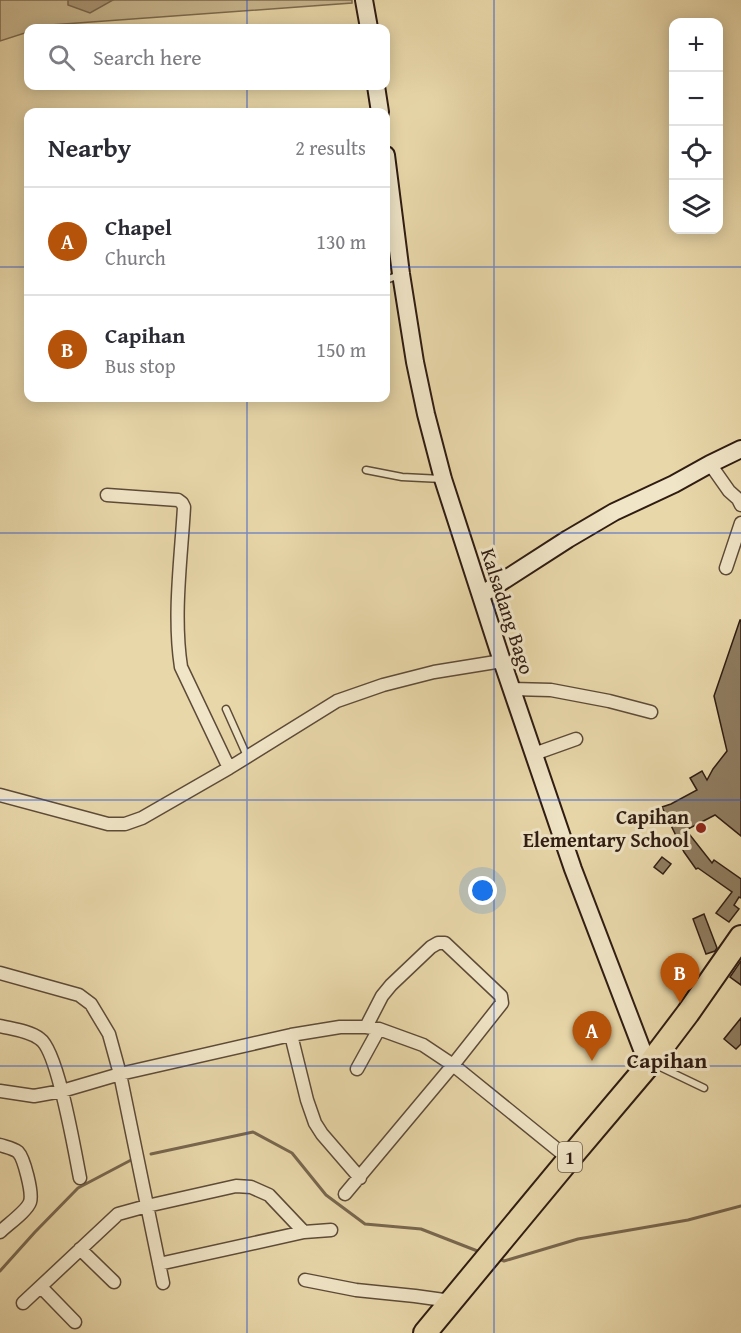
<!DOCTYPE html>
<meta charset="utf-8">
<style>
body{margin:0;font-family:"Gentium Book Plus",serif;background:#f2f2f3;color:#2b2b33}
.controls{position:absolute;right:18px;top:18px;display:grid;overflow:hidden;border-radius:12px;box-shadow:0 3px 15px #0003}
.controls button{width:54px;height:54px;display:grid;place-items:center;padding:0;border:0;border-bottom:2px solid #e1e1e2;background:#fff;color:#2b2b33;font:30px sans-serif}
.you{position:absolute;left:483px;top:891px;width:21px;height:21px;margin:-15px;border:4px solid #fff;border-radius:50%;background:#1a73e8;box-shadow:0 0 0 9px #1a73e833}
.badge{display:grid;place-items:center;width:39px;height:39px;border-radius:50%;background:#b45309;color:#fff;font-size:20px;font-weight:700}
.pin{position:absolute;translate:-50% -50px;filter:drop-shadow(0 2px 3px #0008)}
.pin::after{content:'';position:absolute;top:32px;width:21px;height:18px;background:inherit;clip-path:polygon(0 0,100% 0,50% 100%)}
.list{margin:0;padding:0;list-style:none}
h2{display:flex;justify-content:space-between;align-items:center;height:78px;margin:0;padding:0 24px;font-size:26px}
h2 small{font-size:20px;font-weight:400;color:#7c7c81}
.list li{display:grid;grid-template-columns:39px 1fr auto;gap:18px;align-items:center;box-sizing:border-box;height:108px;padding:0 24px;border-top:2px solid #e1e1e2}
.list b{display:block;font-size:22px;white-space:nowrap}
.list p{margin:0;font-size:20px;white-space:nowrap;color:#7c7c81}
.list em{font-size:20px;font-style:normal;color:#7c7c81}
.icon{flex:none;width:33px;height:33px;fill:none;stroke:currentColor;stroke-width:2;stroke-linecap:round;stroke-linejoin:round}
.map{position:relative;flex:none;width:741px;height:1333px;overflow:hidden}
.search{position:absolute;background:#fff;box-shadow:0 3px 15px #0003;left:24px;top:24px;width:366px;height:66px;display:flex;align-items:center;gap:15px;box-sizing:border-box;padding:0 21px;border-radius:12px;color:#7c7c81;font-size:22px}
.panel{position:absolute;background:#fff;box-shadow:0 3px 15px #0003;left:24px;top:108px;width:366px;height:294px;border-radius:12px}
.map>svg:first-child{display:block}
.green{fill:#c9b78f;stroke:#7c6a50;stroke-width:1.5}
.water{fill:#a99776;stroke:#78664e;stroke-width:1.5}
.lines{fill:none;stroke-linecap:round;stroke-linejoin:round}
.stream{stroke:#78664e;stroke-width:3}
.building{fill:#8f7d61;stroke:#2f1c12;stroke-width:1.5}
.lane-casing{stroke:#5d4b38;stroke-width:9}
.street-casing{stroke:#5d4b38;stroke-width:15}
.secondary-casing{stroke:#2f1c12;stroke-width:20}
.highway-casing{stroke:#2f1c12;stroke-width:26}
.lane{stroke:#f0e5c7;stroke-width:6}
.street{stroke:#f0e5c7;stroke-width:12}
.secondary{stroke:#f0e5c7;stroke-width:16}
.highway{stroke:#e8d7a9;stroke-width:22}
.grid{fill:none;stroke:#1d4ed8;stroke-width:1.5;stroke-opacity:0.55}
.poi-dot{fill:#8f2418;stroke:#f0e5c7;stroke-width:2}
.labels{text-anchor:middle;dominant-baseline:central;stroke-width:6;stroke-linejoin:round;paint-order:stroke}
.shield{fill:#f0e5c7;stroke:#695848;stroke-width:1.5}
.shield-label{font-size:18px;font-weight:bold;fill:#2f1c12}
.street-label{font-size:20px;fill:#2f1c12;stroke:#f0e5c7}
.poi-label{font-size:20px;font-weight:bold;fill:#2f1c12;stroke:#f0e5c7;text-anchor:end}
.quarter-label{font-size:22px;font-weight:bold;fill:#2f1c12;stroke:#f0e5c7}
</style>
<div class="map">
<svg width="741" height="1333" viewBox="0 0 741 1333">
<rect width="100%" height="100%" fill="#e8d7a9"/>
<filter id="stains"><feTurbulence type="fractalNoise" baseFrequency=".00333" numOctaves="4"/><feColorMatrix values="0 0 0 0 .2 0 0 0 0 .09 0 0 0 0 .02 0 0 0 .5 -.17"/></filter>
<radialGradient id="worn" r=".72"><stop offset=".6" stop-color="#630" stop-opacity="0"/><stop offset="1" stop-color="#630" stop-opacity=".3"/></radialGradient>
<path class="green" d="M0 0H352V3L50 25 39 28H28V32L0 41Z"/>
<path class="water" d="M68 0H113L90 13 68 5Z"/>
<g class="lines">
<path class="stream" d="M151 1154 253 1132 292 1153 326 1195 365 1224 421 1229 480 1252
M497 1258 504 1261 578 1239 688 1220 741 1206
M0 1271 35 1232 78 1188 133 1159"/>
</g>
<path class="building" d="M740 620H741V836L715 815 686 830 712 863 714 860 741 879V898L739 897 734 905 739 909 729 922 716 913 732 892 698 868 696 869 684 852 662 807 671 804 697 790 690 778 702 771 707 780 713 769 727 751 714 696Z
M662 857 671 864 663 874 654 867Z
M704 914 717 948 715 951 706 954 693 919Z
M741 961V985L730 977Z
M741 1018V1044L736 1049 724 1039Z"/>
<g class="lines">
<defs>
<path id="lane" d="M386 280 399 275
M366 470 402 477 442 479
M226 709 247 756
M656 1065 704 1088"/>
<path id="street" d="M710 464 729 491 738 499 741 505
M107 495 178 500 182 503 184 507C181 560 173 615 181 667L229 768
M726 568 741 523
M512 689 551 690 609 701 651 712
M534 754 576 739
M0 795 108 824H125L142 818 229 768 337 701 383 685 434 672 502 661
M0 973 79 995 91 1004 109 1034 120 1074 163 1283
M0 1026C12 1029 30 1031 40 1039 58 1051 75 1153 80 1178
M291 1035 307 1100 315 1123 322 1134 360 1178
M357 1069 379 1029
M0 1091 34 1096 62 1091 120 1074 291 1035 340 1027H366L379 1029 423 1045 453 1065 569 1159
M0 1145C6 1147 13 1148 18 1152 24 1158 33 1193 30 1202 27 1211 7 1225 0 1232
M345 1194 453 1065 502 1003 501 996 445 943H438L431 947 391 985 382 996 366 1027
M80 1249 114 1282
M159 1264 304 1232 331 1230
M305 1280 356 1290 415 1296 451 1301
M41 1287 75 1322
M23 1303 118 1214 147 1206 236 1186 251 1187 269 1195 304 1232"/>
<path id="secondary" d="M364 0 369 28
M376 86 380 112
M386 155 401 274 415 362 426 414 443 479 502 661 573 869 648 1065
M481 595 568 539 614 512 674 484 710 464 741 449"/>
<path id="highway" d="M425 1333 569 1159 651 1062 688 1013 741 937"/>
</defs>
<use href="#lane" class="lane-casing"/>
<use href="#street" class="street-casing"/>
<use href="#secondary" class="secondary-casing"/>
<use href="#highway" class="highway-casing"/>
<use href="#lane" class="lane"/>
<use href="#street" class="street"/>
<use href="#secondary" class="secondary"/>
<use href="#highway" class="highway"/>
</g>
<path class="grid" d="M247 0V28M494 0V1333M247 86V112M0 267H28M386 267H741M247 398V1333M0 533H741M0 800H741M0 1066H741"/>
<circle class="poi-dot" cx="701" cy="828" r="6"/>
<g class="labels">
<rect class="shield" x="558" y="1142" width="24" height="30" rx="4.5"/>
<g class="shield-label">
<text x="570" y="1157">1</text>
</g>
<g class="street-label">
<text transform="translate(508 611) rotate(72)">Kalsadang Bago</text>
</g>
<g class="poi-label">
<text x="689" y="816">Capihan<tspan x="689" dy="23">Elementary School</tspan></text>
</g>
<g class="quarter-label">
<text x="667" y="1060">Capihan</text>
</g>
</g>
<rect width="100%" height="100%" filter="url(#stains)"/>
<rect width="100%" height="100%" fill="url(#worn)"/>
</svg>
<div class="controls">
<button>+</button>
<button>−</button>
<button><svg class="icon" aria-label="locate" viewBox="0 0 24 24"><circle cx="12" cy="12" r="6"/><path d="M12 2v4M12 18v4M2 12h4M18 12h4"/></svg></button>
<button><svg class="icon" aria-label="layers" viewBox="0 0 24 24"><path d="M12 4l9 5-9 5-9-5zM3 14l9 5 9-5"/></svg></button>
</div>
<div class="you"></div>
<div class="pin badge" style="left:592px;top:1061px">A</div>
<div class="pin badge" style="left:680px;top:1003px">B</div>
<div class="search"><svg class="icon" aria-label="search" viewBox="0 0 24 24"><circle cx="10" cy="10" r="6"/><path d="M15 15l6 6"/></svg>Search here</div>
<section class="panel">
<h2>Nearby<small>2 results</small></h2>
<ul class="list">
<li><span class="badge">A</span><div><b>Chapel</b><p>Church</p></div><em>130 m</em></li>
<li><span class="badge">B</span><div><b>Capihan</b><p>Bus stop</p></div><em>150 m</em></li>
</ul>
</section>
</div>
